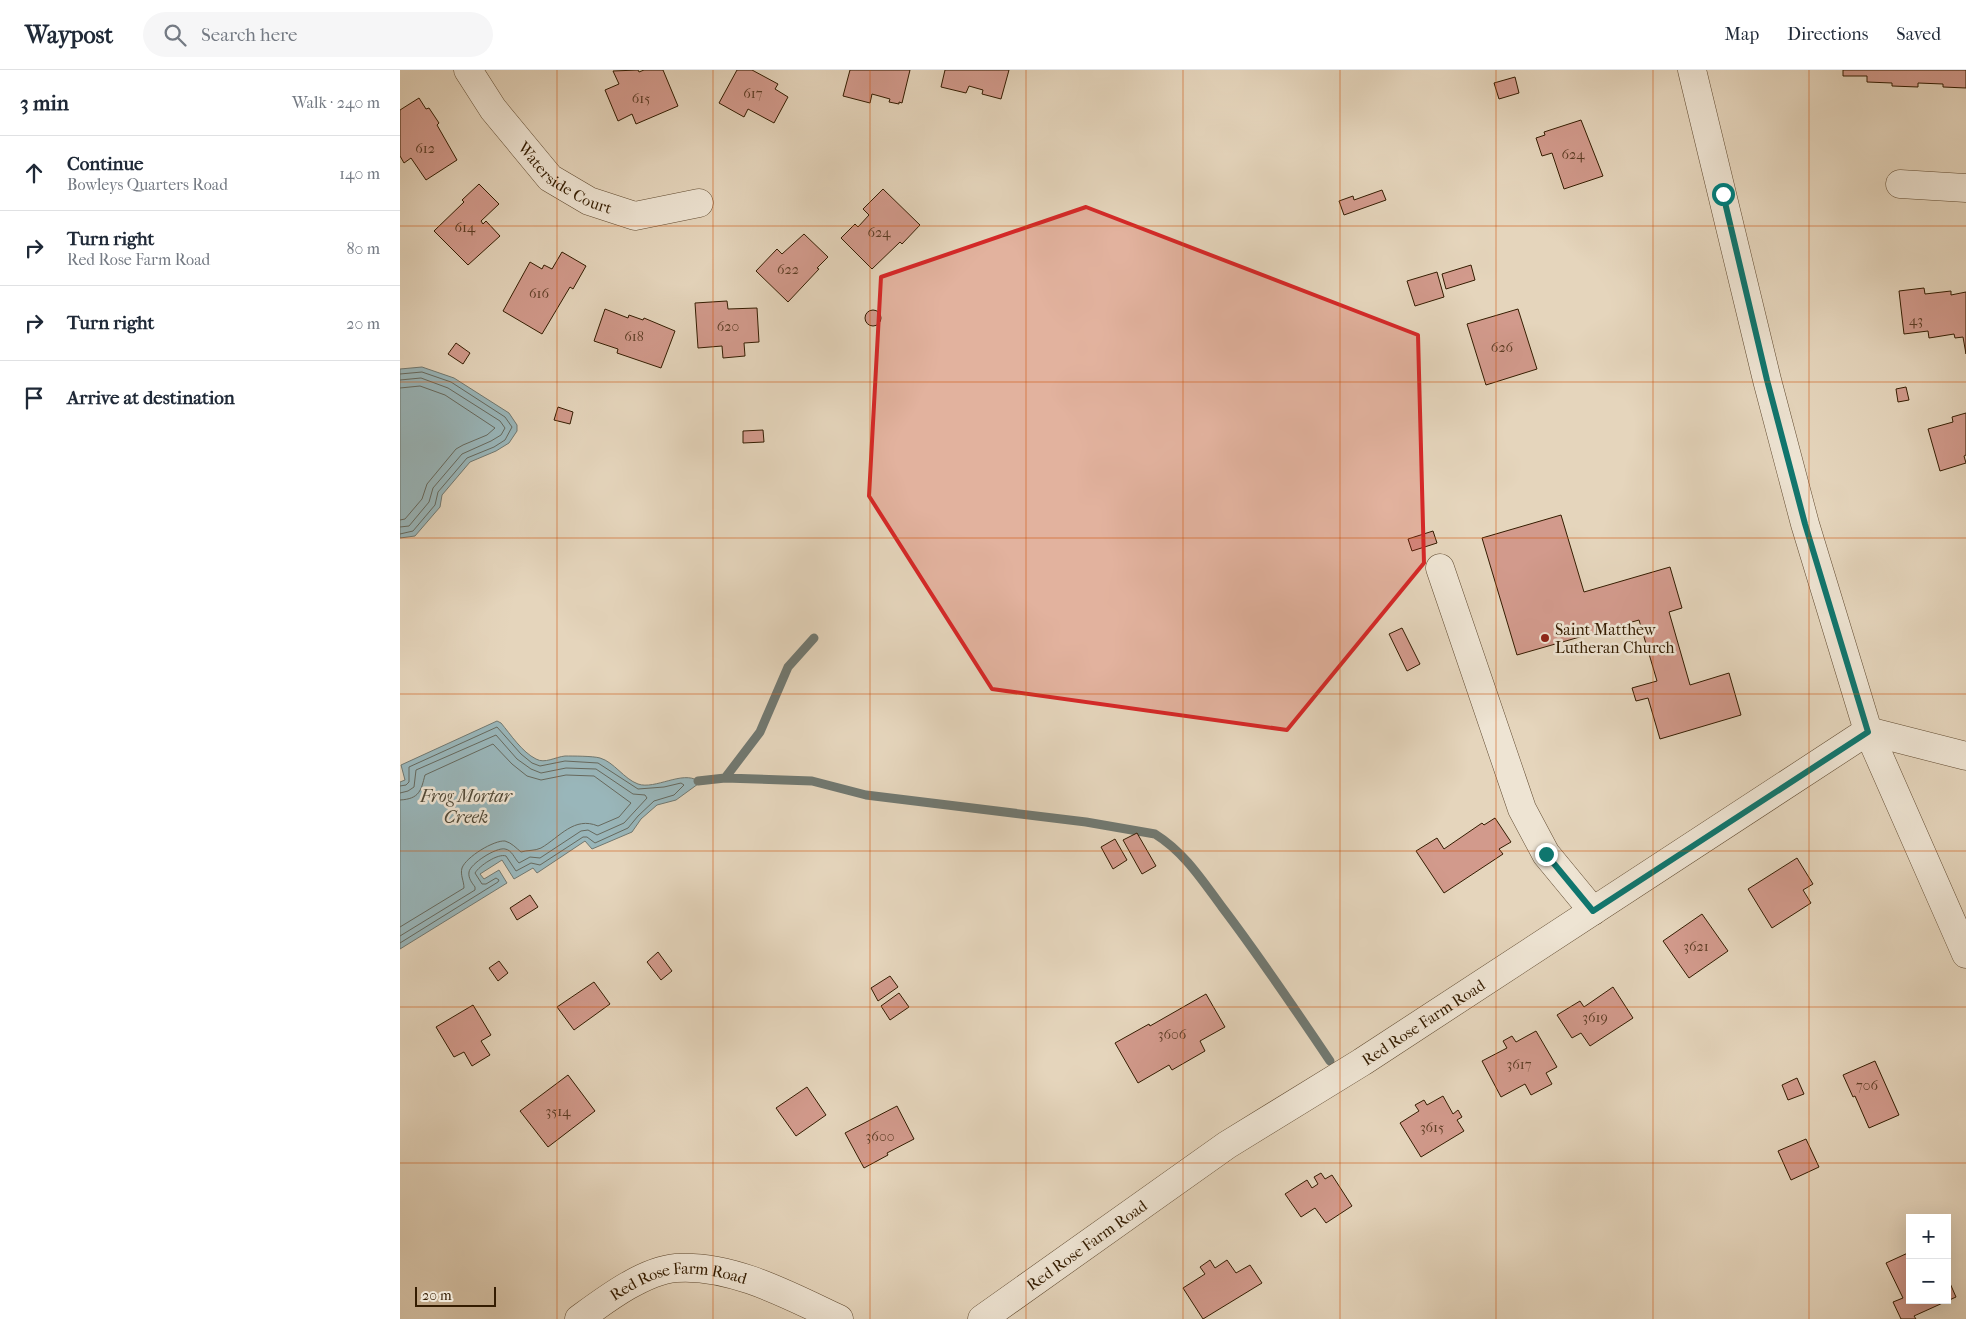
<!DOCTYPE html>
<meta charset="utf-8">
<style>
body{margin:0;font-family:"IM FELL French Canon",serif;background:#f6f6f7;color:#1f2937}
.controls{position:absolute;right:15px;bottom:15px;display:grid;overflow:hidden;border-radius:0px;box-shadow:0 5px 20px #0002}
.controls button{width:45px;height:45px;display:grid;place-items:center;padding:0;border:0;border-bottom:1px solid #e0e1e3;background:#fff;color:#1f2937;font:25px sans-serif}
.scale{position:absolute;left:15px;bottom:12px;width:81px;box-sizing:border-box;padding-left:5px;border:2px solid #341c01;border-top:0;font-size:14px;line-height:18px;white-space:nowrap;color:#341c01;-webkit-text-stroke:4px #eee4d3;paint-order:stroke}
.stop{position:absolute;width:15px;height:15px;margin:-11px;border:4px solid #0f766e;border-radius:50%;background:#fff}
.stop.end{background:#0f766e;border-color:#fff;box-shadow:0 1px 5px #0008}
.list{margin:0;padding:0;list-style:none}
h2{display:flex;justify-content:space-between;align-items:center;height:65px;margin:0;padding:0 20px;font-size:21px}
h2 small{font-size:16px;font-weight:400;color:#747a83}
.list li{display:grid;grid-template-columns:32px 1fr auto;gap:15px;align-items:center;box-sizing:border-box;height:75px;padding:0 20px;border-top:1px solid #e0e1e3}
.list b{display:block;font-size:19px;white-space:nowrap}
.list p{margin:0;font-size:16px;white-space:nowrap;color:#747a83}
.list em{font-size:16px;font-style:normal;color:#747a83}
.icon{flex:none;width:28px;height:28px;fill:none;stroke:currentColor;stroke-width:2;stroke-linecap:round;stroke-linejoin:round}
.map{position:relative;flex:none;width:1566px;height:1249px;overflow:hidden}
header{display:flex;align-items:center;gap:30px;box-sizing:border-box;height:70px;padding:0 25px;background:#fff;border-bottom:1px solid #e0e1e3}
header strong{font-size:24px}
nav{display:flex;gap:28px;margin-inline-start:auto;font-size:18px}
.search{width:350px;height:45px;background:#f6f6f7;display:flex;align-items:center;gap:12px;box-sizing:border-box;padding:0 18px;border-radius:28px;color:#747a83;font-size:19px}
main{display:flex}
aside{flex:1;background:#fff}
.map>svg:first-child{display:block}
.water{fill:#99b6ba;stroke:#717870}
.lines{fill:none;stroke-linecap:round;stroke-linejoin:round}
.shore{stroke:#66695e;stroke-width:1}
.stream{stroke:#717870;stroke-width:9}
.building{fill:#d29a8c;stroke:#341c01}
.minor-casing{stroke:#604a30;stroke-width:29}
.minor{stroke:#eee4d3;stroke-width:28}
.route{stroke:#0f766e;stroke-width:6}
.marked{fill:#d62828;fill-opacity:0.2;stroke:#d62828;stroke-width:4;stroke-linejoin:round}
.grid{fill:none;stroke:#cd500a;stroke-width:1;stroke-opacity:0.55}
.poi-dot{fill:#8f2418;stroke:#eee4d3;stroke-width:2}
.labels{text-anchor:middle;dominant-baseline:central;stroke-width:5;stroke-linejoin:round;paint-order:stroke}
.number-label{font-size:14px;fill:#5c3c24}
.street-label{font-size:16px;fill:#341c01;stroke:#eee4d3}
.poi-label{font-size:16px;fill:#341c01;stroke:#eee4d3;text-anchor:start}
.water-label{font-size:18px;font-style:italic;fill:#524a38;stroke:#eee4d3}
</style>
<header>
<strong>Waypost</strong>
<div class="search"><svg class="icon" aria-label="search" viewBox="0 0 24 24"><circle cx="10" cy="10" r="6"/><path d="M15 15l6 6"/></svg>Search here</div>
<nav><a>Map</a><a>Directions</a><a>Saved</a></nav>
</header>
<main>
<aside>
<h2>3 min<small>Walk · 240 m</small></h2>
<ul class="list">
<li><svg class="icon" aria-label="ahead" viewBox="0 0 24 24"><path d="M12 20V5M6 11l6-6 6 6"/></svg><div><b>Continue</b><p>Bowleys Quarters Road</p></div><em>140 m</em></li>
<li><svg class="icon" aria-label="right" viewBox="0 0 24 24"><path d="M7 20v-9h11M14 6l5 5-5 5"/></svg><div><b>Turn right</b><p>Red Rose Farm Road</p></div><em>80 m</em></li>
<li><svg class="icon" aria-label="right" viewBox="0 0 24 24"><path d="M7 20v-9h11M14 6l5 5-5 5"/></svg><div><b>Turn right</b></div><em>20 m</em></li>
<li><svg class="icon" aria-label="arrive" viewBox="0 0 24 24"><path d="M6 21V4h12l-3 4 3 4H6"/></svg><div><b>Arrive at destination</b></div></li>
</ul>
</aside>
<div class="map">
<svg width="1566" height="1249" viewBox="0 0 1566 1249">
<rect width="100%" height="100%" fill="#e5d5bc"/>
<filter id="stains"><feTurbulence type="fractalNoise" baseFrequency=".004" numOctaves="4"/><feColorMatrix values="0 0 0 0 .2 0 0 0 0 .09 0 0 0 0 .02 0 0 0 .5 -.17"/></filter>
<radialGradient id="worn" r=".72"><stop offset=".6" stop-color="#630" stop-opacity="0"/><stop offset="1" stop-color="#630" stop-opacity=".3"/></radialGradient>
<path class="water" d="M22 297 54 308 109 343 117 355V361L109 373 96 381 70 392 42 425 40 437 15 466 0 468V299Z
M97 651 101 653C111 665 122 682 136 689 145 694 155 687 165 686 173 686 193 686 200 688 214 692 224 709 238 714 255 720 283 700 298 711V714L276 730 257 735 241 749 232 762 192 779 185 771 137 803 133 798 114 809 102 790 80 804 84 809 99 800 107 813 0 879V712L5 710 1 695Z"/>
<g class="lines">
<path class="shore" d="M0 304 22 302 51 312 105 347 112 357 105 370 94 377 67 388 38 422 35 435 13 461 0 464
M0 310 21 308 48 318 100 351 105 358 101 365 91 371 62 384 33 418 29 432 9 456 0 457
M0 318 20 316 45 325 95 358 87 365 63 375 56 379 27 414 22 429 5 449 0 450
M0 716 6 715 9 712V697L97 657 121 684 132 693 140 696 165 691 198 693 238 719 264 717 281 713 284 715 274 725 254 731 238 746 228 758 195 773 187 767H183L140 795 131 793 116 801 106 786C98 783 79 796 75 803L82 814H86L96 808 99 810 98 812 0 873
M0 723 8 721 14 717 16 700 96 665 117 689 131 699 141 703 166 698 196 699 233 724 245 725 247 728 224 753 197 765 188 760 181 761 140 788 130 787 119 793C114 788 112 780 105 779 96 777 70 794 69 802 68 808 72 813 75 817V820L0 866
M0 730C20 729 21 720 25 705L93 674 112 694 127 706 141 710 166 705 194 706 231 733 219 747 198 756C174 746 160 767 141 778 135 781 127 780 121 782 116 778 112 773 105 771 94 770 66 787 62 798 60 805 64 811 64 818L0 857"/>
<path class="stream" d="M325 708 360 662 388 597 414 568
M298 711 325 708 412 711 466 725 686 752 755 764C784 782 802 810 822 837 860 887 895 939 930 991"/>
</g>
<path class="building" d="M238 0 239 2 244 0H263L278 36 236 54 232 44 218 51 205 20 219 14 213 1Z
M337 0H352L378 14 375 19 388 27 374 53 348 39 344 47 319 33Z
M450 0H510L502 33 499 32V34L489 32 490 29 472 24 470 33 443 26Z
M545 0H609L601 29 582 24 583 20 569 16 566 23 541 17Z
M1443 0H1566V18L1543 17V14L1518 13V17L1492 16V13L1467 12V6H1443Z
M1115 7 1119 23 1099 29 1094 13Z
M19 28 26 39 29 38 39 53 37 55 57 90 26 110 11 88 4 93 0 86V40Z
M1181 50 1203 106 1164 119 1152 83 1142 86 1136 68 1145 65 1144 62Z
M79 114 99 134 81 151 83 154 86 151 100 166 68 195 34 161 64 132 62 130Z
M483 119 520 155 502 174 500 172 472 199 441 168 455 154 458 157 469 145 463 139Z
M982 120 986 130 944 145 939 131 953 126 954 130Z
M404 164 428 187 417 198 419 199 388 232 356 201 377 179 382 184Z
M162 182 186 196 173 219 170 217 142 264 103 241 130 192 142 199 144 195 152 199Z
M1071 195 1075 210 1046 219 1042 204Z
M1037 202 1044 227 1015 236 1007 211Z
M1524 218 1525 224 1551 221V225L1566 222V284L1563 267 1555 268 1554 264 1529 268 1528 261 1504 264 1499 221Z
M327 231 328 239 357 238 359 272 344 273 345 286 323 288 322 276 298 278 295 233Z
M205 239 228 248 229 245 243 250 244 248 275 261 261 298 217 283 218 279 194 271Z
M1118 239 1137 299 1086 315 1067 254Z
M465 248a8 8 0 1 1 16 0a8 8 0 1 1-16 0Z
M56 273 70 283 63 294 48 284Z
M1506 317 1509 330 1498 332 1496 319Z
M158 337 173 342 170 354 154 350Z
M1566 343V385L1564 386 1566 393 1540 401 1528 359 1553 352 1552 347Z
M363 360 364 372 343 373V361Z
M1161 445 1184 522 1270 497 1282 538 1269 542 1290 615 1329 603 1341 645 1260 669 1248 628 1236 631 1232 618 1257 611 1239 550 1117 585 1082 468Z
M1033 461 1037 473 1012 481 1008 469Z
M1002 558 1020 594 1007 601 989 564Z
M1095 748 1111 772 1099 779 1103 784 1044 823 1016 781 1037 768 1044 779 1082 753 1084 755Z
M737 763 756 796 742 804 723 770Z
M715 769 727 790 713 799 701 777Z
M1397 788 1413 814 1403 820 1411 833 1372 858 1348 819Z
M130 825 138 837 117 850 110 838Z
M1302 844 1328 881 1289 908 1263 871Z
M258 882 272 901 261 910 247 892Z
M99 891 108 903 98 911 89 898Z
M490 906 498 917 478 931 471 918Z
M194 912 210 934 174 960 157 937Z
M1213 917 1233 948 1190 976 1181 963 1172 968 1157 945 1180 931 1184 937Z
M499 923 509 937 490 950 481 936Z
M806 924 825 957 800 971 805 981 772 1000 769 995 738 1013 715 973 749 954 750 956Z
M73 935 91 965 81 971 90 985 72 996 64 982 54 987 36 957Z
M1136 961 1157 997 1146 1003 1152 1014 1131 1025 1125 1014 1101 1027 1082 991 1107 978 1103 971 1112 966 1116 972Z
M1475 991 1499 1045 1469 1058 1455 1026 1453 1027 1443 1005Z
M168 1005 195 1041 148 1077 120 1041Z
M1397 1008 1404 1024 1388 1030 1382 1015Z
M407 1017 426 1045 396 1066 376 1038Z
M1043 1026 1053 1044 1058 1040 1062 1047 1057 1050 1064 1061 1021 1087 1000 1053 1019 1041 1015 1035 1024 1030 1027 1035Z
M497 1036 514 1069 487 1083 488 1085 464 1098 445 1063Z
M1406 1069 1419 1097 1391 1110 1378 1081Z
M921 1103 925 1109 932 1105 952 1136 926 1153 915 1138 901 1147 885 1124 907 1110 912 1118 918 1114 914 1107Z
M1510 1182V1230H1547V1212L1549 1211 1556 1227 1514 1246 1516 1249H1501L1493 1232 1503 1228 1486 1193Z
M810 1190 815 1198 827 1190 836 1203 850 1195 862 1213 803 1249 783 1218 805 1204 800 1197Z"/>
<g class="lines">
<defs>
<g id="minor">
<path id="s1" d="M68 0 93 39 150 108 189 131 235 146 299 133"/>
<path d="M1292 0 1367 310 1405 454 1468 661 1566 884"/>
<path d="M1500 114 1566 118"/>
<path d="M1040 498 1122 739 1146 784 1193 841"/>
<path id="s2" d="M179 1249C205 1230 243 1201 276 1198 332 1194 390 1226 439 1249"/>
<path id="s3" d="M582 1249 827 1075 962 992 1468 661 1566 686"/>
</g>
</defs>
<use href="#minor" class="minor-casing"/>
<use href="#minor" class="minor"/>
</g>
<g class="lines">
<path class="route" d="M1146 784 1193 841 1468 662 1405 454 1367 310 1323 124"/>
</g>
<path class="marked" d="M686 137 1018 265 1024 493 887 660 592 619 469 426 481 207Z"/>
<path class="grid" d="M157 0V1249M313 0V1249M470 0V1249M626 0V1249M783 0V1249M940 0V1249M1096 0V1249M1253 0V1249M1409 0V1249M0 156H1566M0 312H1566M0 468H1566M0 624H1566M0 781H1566M0 937H1566M0 1093H1566"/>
<circle class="poi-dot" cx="1145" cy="568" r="5"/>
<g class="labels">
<g class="number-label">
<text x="353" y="23">617</text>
<text x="241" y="28">615</text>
<text x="25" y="78">612</text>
<text x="1173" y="84">624</text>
<text x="65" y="157">614</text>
<text x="479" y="162">624</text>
<text x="388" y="199">622</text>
<text x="139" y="223">616</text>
<text x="1516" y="250">43</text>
<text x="328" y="256">620</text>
<text x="234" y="266">618</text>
<text x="1102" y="277">626</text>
<text x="1296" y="876">3621</text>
<text x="1195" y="947">3619</text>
<text x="772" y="964">3606</text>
<text x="1119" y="994">3617</text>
<text x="1467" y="1015">706</text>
<text x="158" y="1041">3514</text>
<text x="1032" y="1057">3615</text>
<text x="480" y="1066">3600</text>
</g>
<g class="street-label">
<text stroke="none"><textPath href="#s1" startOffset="148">Waterside Court</textPath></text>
<text stroke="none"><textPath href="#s3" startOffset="532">Red Rose Farm Road</textPath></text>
<text stroke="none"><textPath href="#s3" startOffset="128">Red Rose Farm Road</textPath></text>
<text stroke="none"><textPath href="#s2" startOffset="111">Red Rose Farm Road</textPath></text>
</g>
<g class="poi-label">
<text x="1155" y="559">Saint Matthew<tspan x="1155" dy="18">Lutheran Church</tspan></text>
</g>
<g class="water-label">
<text x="66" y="726">Frog Mortar<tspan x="66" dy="21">Creek</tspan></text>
</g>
</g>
<rect width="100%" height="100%" filter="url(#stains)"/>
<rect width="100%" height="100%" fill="url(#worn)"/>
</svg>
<div class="controls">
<button>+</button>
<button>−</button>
</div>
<div class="scale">20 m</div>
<div class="stop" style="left:1323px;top:124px"></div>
<div class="stop end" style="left:1146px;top:784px"></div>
</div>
</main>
